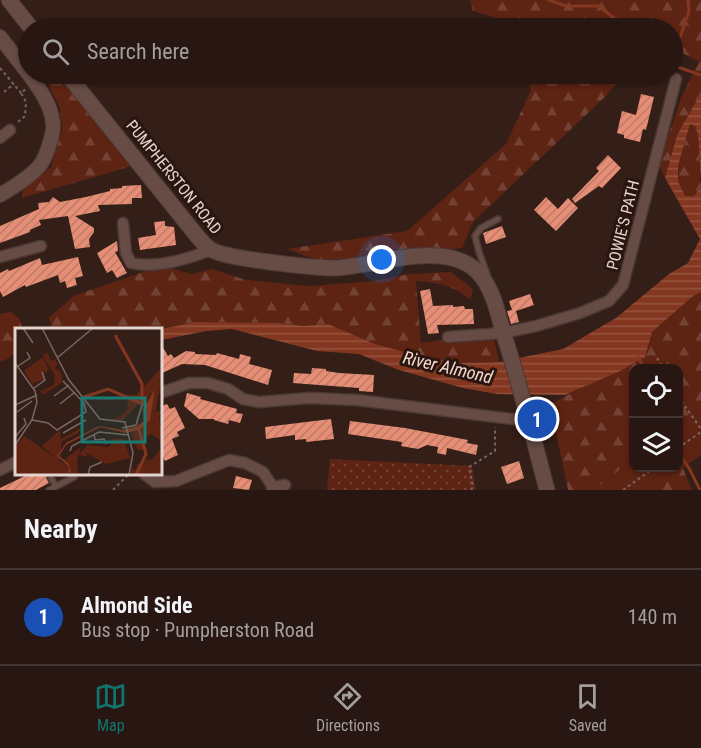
<!DOCTYPE html>
<meta charset="utf-8">
<style>
body{margin:0;font-family:"Roboto Condensed",sans-serif;background:#2f1f1b;color:#f1f3f6}
.controls{position:absolute;right:18px;bottom:18px;display:grid;overflow:hidden;border-radius:12px;box-shadow:0 2px 4px #0004}
.controls button{width:54px;height:54px;display:grid;place-items:center;padding:0;border:0;border-bottom:2px solid #433532;background:#271612;color:#f1f3f6;font:30px sans-serif}
.you{position:absolute;left:382px;top:260px;width:21px;height:21px;margin:-15px;border:4px solid #fff;border-radius:50%;background:#1a73e8;box-shadow:0 0 0 9px #1a73e833}
.badge{display:grid;place-items:center;width:39px;height:39px;border-radius:50%;background:#0f766e;color:#fff;font-size:20px;font-weight:700}
.pin{position:absolute;translate:-50% -50%;border:3px solid #fff;box-shadow:0 2px 6px #0006}
.list{margin:0;padding:0;list-style:none}
h2{display:flex;justify-content:space-between;align-items:center;height:78px;margin:0;padding:0 24px;font-size:26px}
h2 small{font-size:20px;font-weight:400;color:#a49f9f}
.list li{display:grid;grid-template-columns:39px 1fr auto;gap:18px;align-items:center;box-sizing:border-box;height:96px;padding:0 24px;border-top:2px solid #433532}
.list b{display:block;font-size:22px;white-space:nowrap}
.list p{margin:0;font-size:20px;white-space:nowrap;color:#a49f9f}
.list em{font-size:20px;font-style:normal;color:#a49f9f}
.icon{flex:none;width:33px;height:33px;fill:none;stroke:currentColor;stroke-width:2;stroke-linecap:round;stroke-linejoin:round}
.map{position:relative;flex:none;width:701px;height:490px;overflow:hidden}
.search{position:absolute;background:#271612;box-shadow:0 2px 4px #0004;left:18px;right:18px;top:18px;height:66px;display:flex;align-items:center;gap:15px;box-sizing:border-box;padding:0 21px;border-radius:33px;color:#a49f9f;font-size:22px}
.sheet{height:174px;background:#271612}
nav{display:flex;justify-content:space-around;align-items:center;box-sizing:border-box;height:84px;border-top:2px solid #433532;background:#271612;font-size:16px;color:#a49f9f}
nav a{display:grid;justify-items:center;gap:3px}
nav .on{color:#0f766e}
.map>svg:first-child{display:block}
.grass{fill:url(#grass-dots)}
.forest{fill:url(#forest-firs);fill-rule:evenodd}
.park{fill:#5d2313}
.water{fill:url(#water-rules)}
.lines{fill:none;stroke-linecap:round;stroke-linejoin:round}
.stream{stroke:#843720;stroke-width:3}
.building{fill:url(#building-hatch)}
.service-casing{stroke:#4b3935;stroke-width:8}
.minor-casing{stroke:#4b3935;stroke-width:13}
.tertiary-casing{stroke:#4b3935;stroke-width:16}
.secondary-casing{stroke:#4b3935;stroke-width:17}
.path{stroke:#796560;stroke-width:2;stroke-dasharray:3 3;stroke-linecap:butt}
.service{stroke:#664c45;stroke-width:5}
.minor{stroke:#664c45;stroke-width:10}
.tertiary{stroke:#664c45;stroke-width:14}
.secondary{stroke:#664c45;stroke-width:15}
.labels{text-anchor:middle;dominant-baseline:central;stroke-width:6;stroke-linejoin:round;paint-order:stroke}
.street-label{font-size:16px;fill:#e4d4d0;stroke:#2a150f}
.water-label{font-size:18px;font-style:italic;fill:#f1d9d2;stroke:#2a150f}
.inset-river{fill:none;stroke:#843720;stroke-width:3}
.inset-road{fill:none;stroke:#7a6762;stroke-width:1.5}
.view{fill:#1a7b73;fill-opacity:0.15;stroke:#1a7b73;stroke-width:3}
.inset-edge{fill:none;stroke:#e4d4d0;stroke-width:3}
</style>
<div class="map">
<svg width="701" height="490" viewBox="0 0 701 490">
<defs>
<pattern id="grass-dots" width="8" height="8" patternUnits="userSpaceOnUse" patternTransform="scale(1.5)"><rect width="8" height="8" fill="#5d2313"/><path d="M2 2h.1M6 6h.1" fill="none" stroke="#744234" stroke-width="1.8" stroke-linecap="round"/></pattern>
<pattern id="forest-firs" width="22" height="20" patternUnits="userSpaceOnUse" patternTransform="scale(1.5)"><rect width="22" height="20" fill="#5d2313"/><path d="M5 1l3.5 6h-7zM16 11l3.5 6h-7z" fill="#744234"/></pattern>
<pattern id="water-rules" width="6" height="5" patternUnits="userSpaceOnUse" patternTransform="scale(1.5)"><rect width="6" height="5" fill="#843720"/><path d="M0 2.5h6" fill="none" stroke="#95533f"/></pattern>
<pattern id="building-hatch" width="6" height="6" patternUnits="userSpaceOnUse" patternTransform="scale(1.5)"><rect width="6" height="6" fill="#e58e75"/><path d="M-1 1l2-2M0 6l6-6M5 7l2-2" fill="none" stroke="#bd7a67"/></pattern>
</defs>
<rect width="100%" height="100%" fill="#341e18"/>
<path class="grass" d="M330 459 472 466 476 490H327Z"/>
<path class="forest" d="M470 0H701V93L677 135 665 178 659 164 681 98 699 61 673 49 672 28H518L517 24 473 11Z
M51 74H59L132 166 22 198 23 188 51 167 62 129 60 108 45 78Z
M527 74H623L606 96 473 222 462 248 319 261 287 249 407 231 506 144 531 90Z
M690 124 696 127 700 140 699 164 701 187 694 196H685L678 181V166Z
M161 266 192 274 212 269 246 280 310 286 374 281 409 274 451 272 473 289 471 300C451 285 441 283 416 281L421 343 457 338 494 337 499 362 460 363 423 357 375 344 328 324 303 326 280 323 195 322 156 329 52 330 49 318 73 296Z
M701 292V448L680 461 692 490H568L550 405C580 386 614 375 645 357L652 332 693 296ZM634 368H678V468H634Z
M11 312 19 318 23 329 16 330V352L9 358 0 362V314Z"/>
<path class="park" d="M701 405V455L652 490H594L633 459 634 468H678L679 423Z"/>
<path class="water" d="M701 93V177C698 160 701 144 696 127L690 124 678 166V181L685 196H694L701 187V292L693 296 652 332 645 357 620 371 565 395 497 394 463 388 399 370 359 354 317 351 232 329 207 331 161 340 160 330H156L195 322 280 323 303 326 328 324 375 344 423 357 460 363 499 362 563 349 616 318 669 274 688 263 700 239 665 178 677 135Z"/>
<g class="lines">
<path class="stream" d="M549 0 566 6H599L626 28
M672 65 701 75
M675 65 680 38 689 11 688 0
M638 357 644 368
M678 453 689 468 700 490"/>
</g>
<path class="building" d="M641 94 654 97 646 130 643 129 640 142 624 138V135L617 133 622 111 636 115Z
M608 155 621 168 602 188 599 186 575 203 572 199 599 171 596 168Z
M141 185 142 198H132V204L98 205 100 211 75 216 94 228V232L89 239 90 247 75 249 68 216 39 220 41 225 30 230V232L0 243V226L39 209 38 203 49 202 53 197 60 202 86 197 110 191V189L122 188V186Z
M546 197 558 209 568 198 578 208 556 231 534 210Z
M165 221V226L174 227 176 245 140 250 138 238 156 235 154 222Z
M502 226 506 237 486 244 483 233Z
M117 241 118 251 115 252 127 273 117 278 112 270 107 273 97 253Z
M78 257 83 276 75 278 77 285 67 288 65 281 60 283 58 275 26 287 25 285 3 297 0 291V273L8 269 9 271 40 258 42 265Z
M430 289 433 306 453 305V307L464 306 465 309H473L474 324 437 325 439 333 428 334 420 291Z
M530 294 534 305 516 311 519 322 511 324 507 311 512 310 509 301Z
M160 342 168 356 171 354 174 358 186 351 195 352V354L216 355 217 353 239 359 240 354 251 357 249 364 272 370 268 385 205 365 182 364 160 374Z
M312 368 326 369V371L339 373 374 375 373 392 359 391V388L345 387 293 383 294 373 311 374Z
M187 393 201 397 200 399 237 409 236 413 243 414 240 423 229 420 228 424 214 420V419H199L184 406Z
M167 404 170 409 175 407 185 428 177 432 179 436 172 439 178 455 165 461 160 451V407Z
M331 419 334 439 306 442V439L295 440V435L266 439 265 427Z
M350 421 405 428 468 440 467 443 478 445 476 455 447 448 446 455 437 453 438 447 427 445 418 449 401 446 402 442 348 434Z
M519 461 524 478 507 484 501 467Z
M29 474H49L46 478 49 483 36 490H0V488Z
M236 476 252 480 249 490 233 488Z"/>
<g class="lines">
<defs>
<path id="service" d="M487 274 479 252 475 236 481 228 498 219
M51 478 56 486
M49 490 74 477"/>
<path id="minor" d="M0 138 10 130
M123 223 126 253 131 263C156 269 187 259 211 250
M0 257 41 246
M448 337 503 333 536 326 580 313 609 301 623 285 676 79
M160 393 189 383H208L228 389 243 399 259 402 310 398 357 400 529 421
M0 470 16 462
M144 474 155 482 176 481 229 460 245 463 263 472 273 487 272 490
M273 487 285 485"/>
<path id="tertiary" d="M0 37 28 73
M0 195C12 188 33 175 41 164 46 157 54 133 53 124 52 106 39 88 29 74"/>
<path id="secondary" d="M9 0 31 28
M67 74 197 236C201 240 205 246 210 249 224 259 316 268 335 268 377 266 452 236 482 277 494 293 498 314 503 332 520 384 533 437 547 490"/>
</defs>
<use href="#service" class="service-casing"/>
<use href="#minor" class="minor-casing"/>
<use href="#tertiary" class="tertiary-casing"/>
<use href="#secondary" class="secondary-casing"/>
<path class="path" d="M0 68 21 93
M4 92 14 84
M18 122 25 116 26 102 21 93 26 89
M657 358 663 368
M678 396 701 429
M678 448 701 432
M113 490 129 474
M471 490 473 487 469 467 495 451V427
M623 490 654 468"/>
<use href="#service" class="service"/>
<use href="#minor" class="minor"/>
<use href="#tertiary" class="tertiary"/>
<use href="#secondary" class="secondary"/>
</g>
<g class="labels">
<g class="street-label">
<text transform="translate(174 177) rotate(51)">PUMPHERSTON ROAD</text>
<text transform="translate(623 225) rotate(-76)">POWIE'S PATH</text>
</g>
<g class="water-label">
<text transform="translate(448 367) rotate(13)">River Almond</text>
</g>
</g>
<g transform="translate(15 328)">
<rect width="147" height="147" fill="#341e18"/>
<path d="M146 83 144 89 147 107 136 101 138 84ZM97 111H109L115 130 91 136 71 125 73 129 64 127 72 117 95 119Z" fill="#5d2313"/>
<path d="M32 24 36 33 40 31 43 37 39 40 46 44 48 54 29 66 24 64 39 57 40 48 28 28ZM144 35 147 36V48L128 80 129 87 128 82 126 84 129 75 125 74 108 92H93L103 90 112 83 113 72 108 66 121 67 146 40ZM145 57 136 101 147 107V113L136 106 128 111 131 122H123L116 106 132 95ZM69 98 62 106 47 113 44 133 27 118 45 102 46 111ZM66 119 62 133 63 146 56 147 49 132ZM147 120V147H132L133 143 130 147 116 146 117 140 121 143 122 136 127 138 132 130 135 133Z" fill="#5d2313"/>
<path d="M28 29 34 42 29 46V52L18 55 19 59 9 43ZM147 50 136 106 119 118 132 104 140 58ZM9 108 54 139 53 147H0V119Z" fill="#5d2313"/>
<path d="M147 48 140 60 135 92 125 102 111 105 85 99 51 117 44 128 53 135 56 143 53 147 54 139 42 128 51 115 84 98 108 102 122 98 129 93 128 82Z" fill="#843720"/>
<path class="inset-river" d="M100 7 127 56V75M69 69 93 61 130 77M121 147 131 126 124 101"/>
<path class="inset-road" d="M8 0 18 15M27 0 54 52 85 91 110 94 118 125 114 147M42 30 78 0M0 35 20 63 22 74 17 92 0 117M3 38 15 30 12 24M19 60 30 52 27 44M39 68 54 57M45 76 60 64M0 77 22 67M2 84 17 73M17 92 33 95 42 102 71 84 69 75 48 53M107 100 121 97 127 77M48 105 71 92M79 106 80 112 89 111 91 116M0 109 11 96 9 90M55 123 57 118 84 104 114 107M73 147 75 139 87 134"/>
<path class="view" d="M67 70H130V114H67Z"/>
<rect width="147" height="147" class="inset-edge"/>
</g>
</svg>
<div class="controls">
<button><svg class="icon" aria-label="locate" viewBox="0 0 24 24"><circle cx="12" cy="12" r="6"/><path d="M12 2v4M12 18v4M2 12h4M18 12h4"/></svg></button>
<button><svg class="icon" aria-label="layers" viewBox="0 0 24 24"><path d="M12 4l9 5-9 5-9-5zM3 14l9 5 9-5"/></svg></button>
</div>
<div class="you"></div>
<div class="pin badge" style="left:537px;top:419px;background:#1a4fb4">1</div>
<div class="search"><svg class="icon" aria-label="search" viewBox="0 0 24 24"><circle cx="10" cy="10" r="6"/><path d="M15 15l6 6"/></svg>Search here</div>
</div>
<section class="sheet">
<h2>Nearby<small></small></h2>
<ul class="list">
<li><span class="badge" style="background:#1a4fb4">1</span><div><b>Almond Side</b><p>Bus stop · Pumpherston Road</p></div><em>140 m</em></li>
</ul>
</section>
<nav>
<a class="on"><svg class="icon" aria-label="map" viewBox="0 0 24 24"><path d="M3 6l6-2 6 2 6-2v14l-6 2-6-2-6 2zM9 4v14M15 6v14"/></svg>Map</a>
<a><svg class="icon" aria-label="directions" viewBox="0 0 24 24"><path d="M12 3l9 9-9 9-9-9zM9 14v-3h6M13 9l2 2-2 2"/></svg>Directions</a>
<a><svg class="icon" aria-label="saved" viewBox="0 0 24 24"><path d="M7 4h10v16l-5-4-5 4z"/></svg>Saved</a>
</nav>
